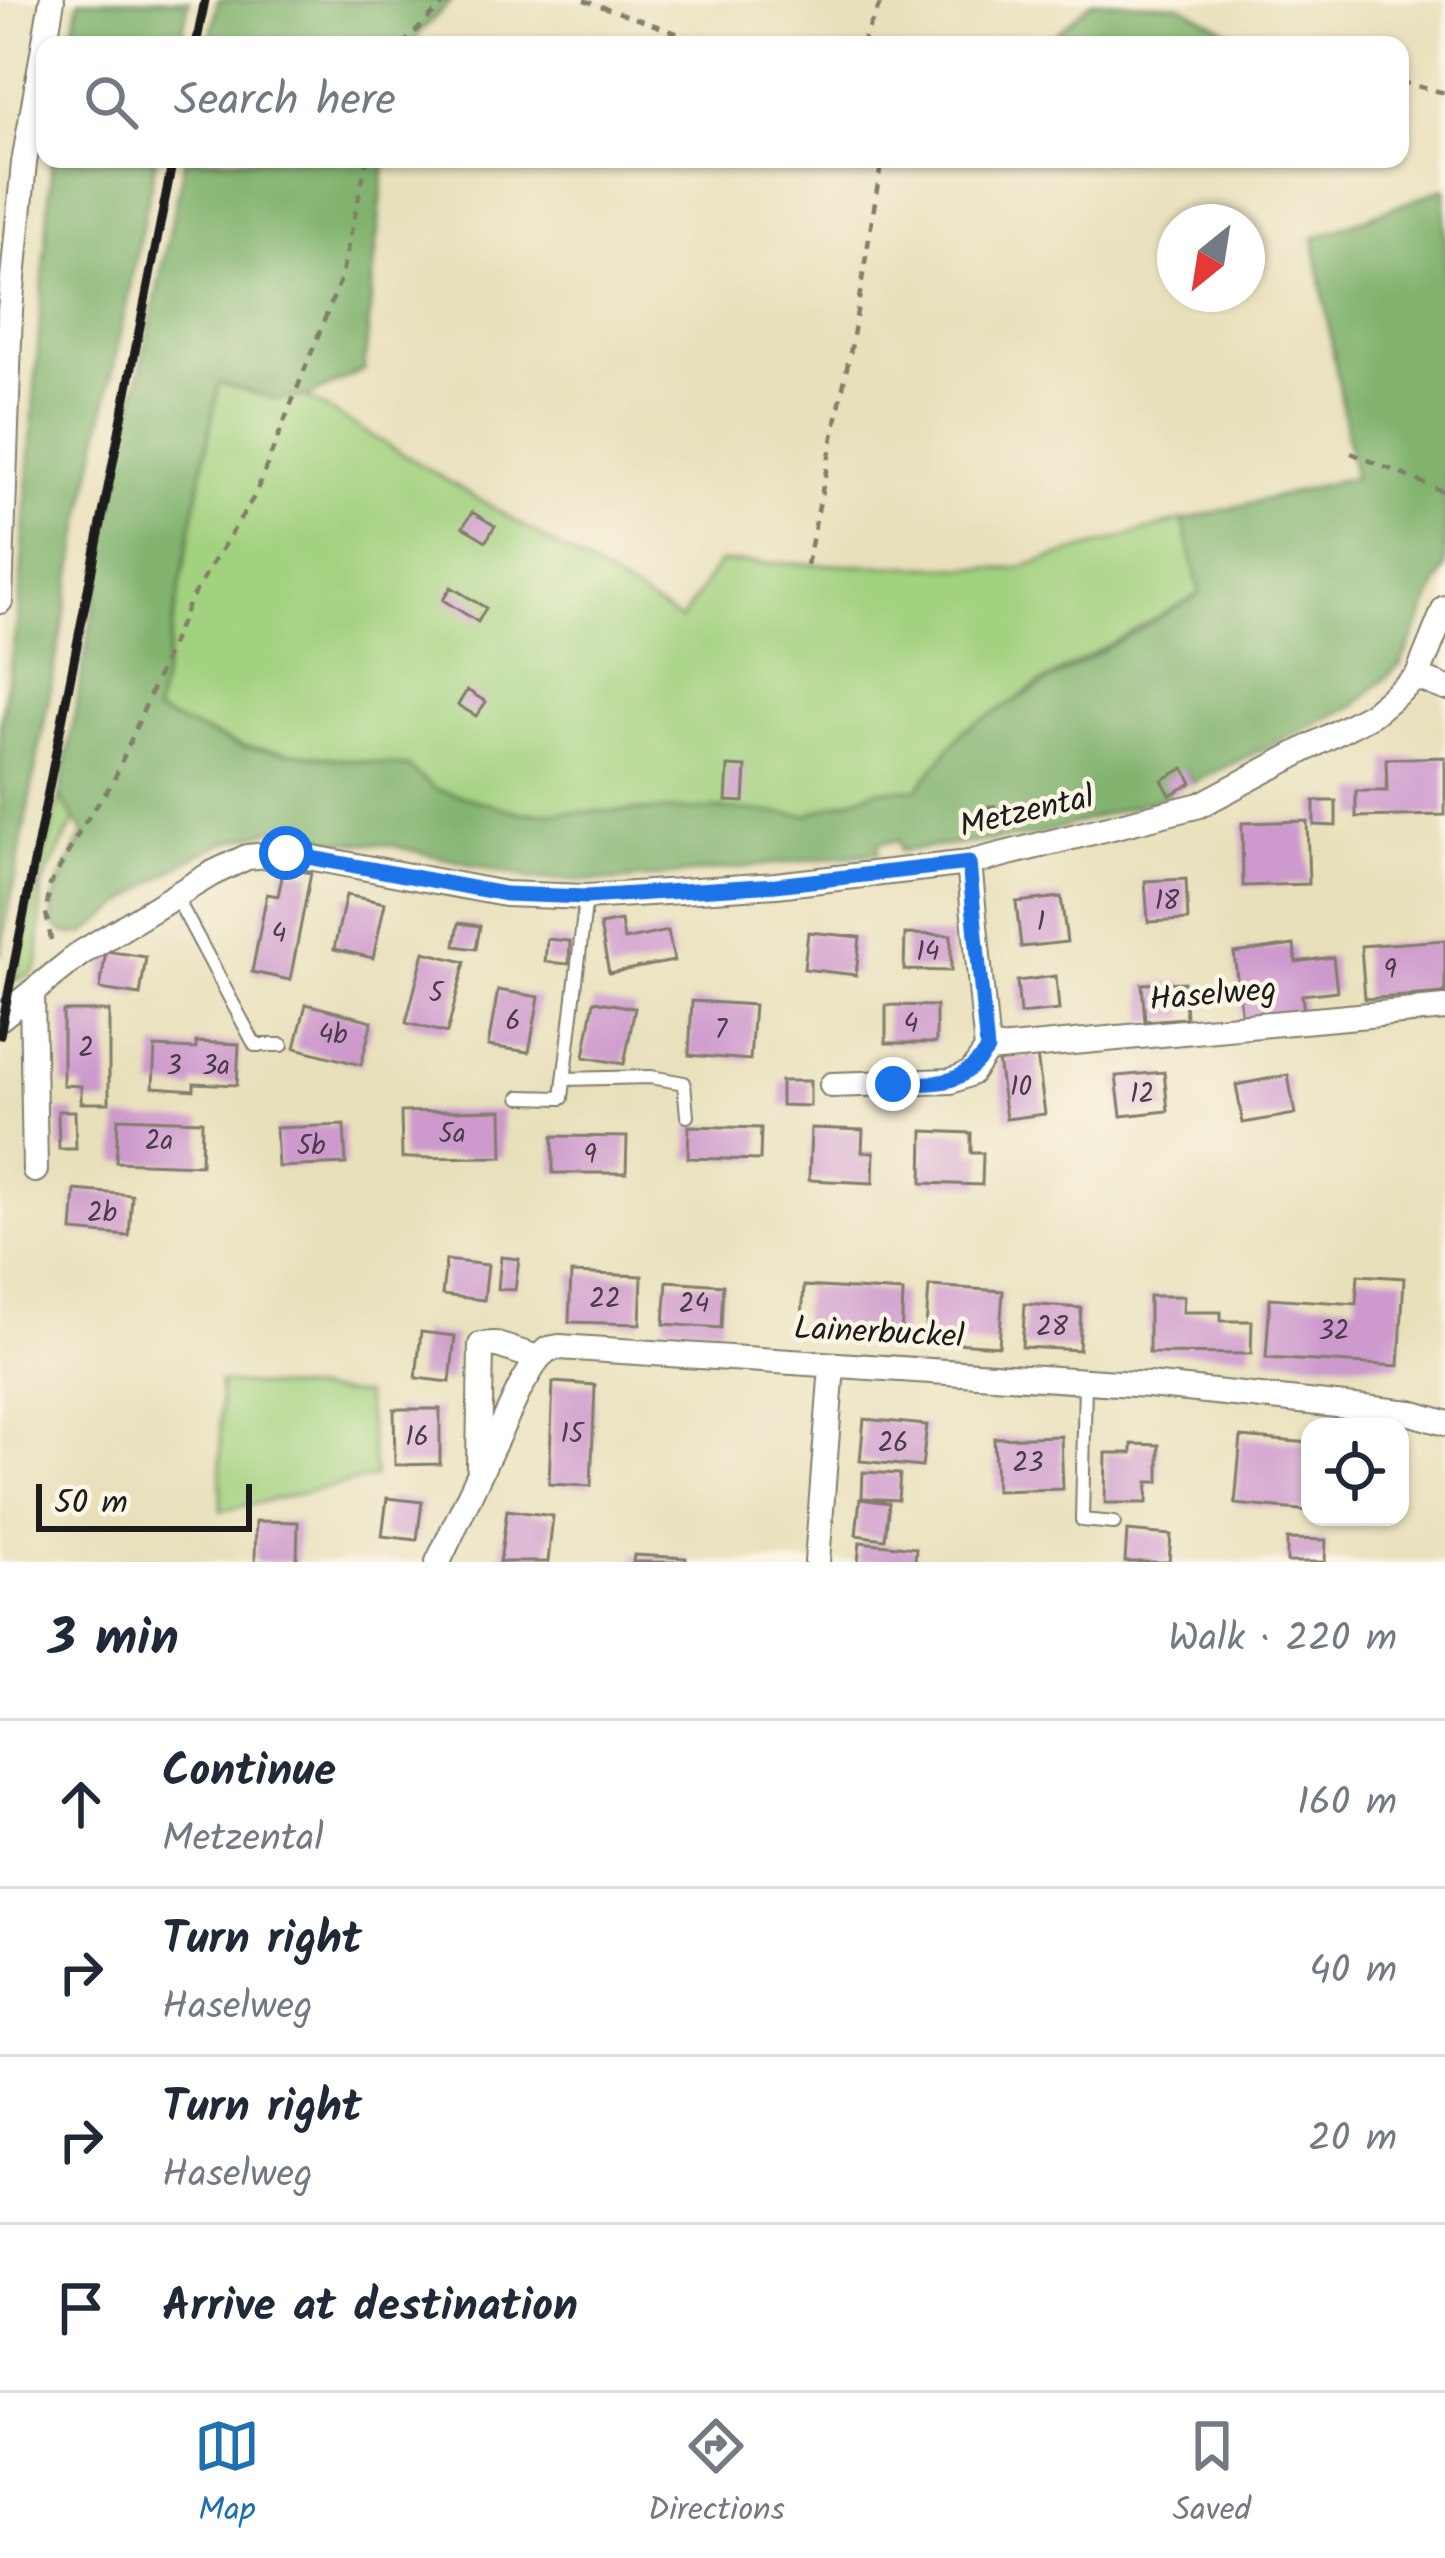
<!DOCTYPE html>
<meta charset="utf-8">
<style>
body{margin:0;font-family:Kalam,sans-serif;background:#f6f6f7;color:#1f2937}
.controls{position:absolute;right:36px;bottom:36px;display:grid;overflow:hidden;border-radius:24px;box-shadow:0 3px 9px #0004}
.controls button{width:108px;height:108px;display:grid;place-items:center;padding:0;border:0;border-bottom:3px solid #e0e1e3;background:#fff;color:#1f2937;font:60px sans-serif}
.compass{position:absolute;left:1157px;top:204px;width:108px;height:108px;border-radius:50%;background:#fff;box-shadow:0 3px 9px #0004;rotate:210deg}
.scale{position:absolute;left:36px;bottom:30px;width:216px;box-sizing:border-box;padding-left:12px;border:6px solid #1c1c1c;border-top:0;font-size:33px;line-height:42px;white-space:nowrap;color:#1c1c1c;-webkit-text-stroke:9px #fcf5e5;paint-order:stroke}
.stop{position:absolute;width:36px;height:36px;margin:-27px;border:9px solid #1a73e8;border-radius:50%;background:#fff}
.stop.end{background:#1a73e8;border-color:#fff;box-shadow:0 3px 12px #0008}
.list{margin:0;padding:0;list-style:none}
h2{display:flex;justify-content:space-between;align-items:center;height:156px;margin:0;padding:0 48px;font-size:51px}
h2 small{font-size:39px;font-weight:400;color:#747a83}
.list li{display:grid;grid-template-columns:78px 1fr auto;gap:36px;align-items:center;box-sizing:border-box;height:168px;padding:0 48px;border-top:3px solid #e0e1e3}
.list b{display:block;font-size:45px;white-space:nowrap}
.list p{margin:0;font-size:39px;white-space:nowrap;color:#747a83}
.list em{font-size:39px;font-style:normal;color:#747a83}
.icon{flex:none;width:66px;height:66px;fill:none;stroke:currentColor;stroke-width:2;stroke-linecap:round;stroke-linejoin:round}
.map{position:relative;flex:none;width:1445px;height:1562px;overflow:hidden}
.search{position:absolute;background:#fff;box-shadow:0 3px 9px #0004;left:36px;right:36px;top:36px;height:132px;display:flex;align-items:center;gap:30px;box-sizing:border-box;padding:0 42px;border-radius:24px;color:#747a83;font-size:45px}
.sheet{height:828px;background:#fff}
nav{display:flex;justify-content:space-around;align-items:center;box-sizing:border-box;height:168px;border-top:3px solid #e0e1e3;background:#fff;font-size:33px;color:#747a83}
nav a{display:grid;justify-items:center;gap:6px}
nav .on{color:#1f6fb2}
.map>svg:first-child{display:block}
.green{fill:#a2d17f;stroke:#5f764e;stroke-width:3}
.forest{fill:#81b36e;stroke:#4e6845;stroke-width:3}
.building{fill:#ce9acd}
.lines{fill:none;stroke-linecap:round;stroke-linejoin:round}
.lane-casing{stroke:#827e6c;stroke-width:16}
.street-casing{stroke:#827e6c;stroke-width:28}
.path{stroke:#827e6c;stroke-width:4.5;stroke-dasharray:9 9;stroke-linecap:butt}
.lane{stroke:#fff;stroke-width:12}
.street{stroke:#fff;stroke-width:24}
.rail{stroke:#1c1c1c;stroke-width:9}
.route{stroke:#1a73e8;stroke-width:15}
.labels{text-anchor:middle;dominant-baseline:central;stroke-width:9;stroke-linejoin:round;paint-order:stroke}
.number-label{font-size:27px;fill:#483c48}
.street-label{font-size:33px;fill:#1c1c1c;stroke:#fcf5e5}
</style>
<div class="map">
<svg width="1445" height="1562" viewBox="0 0 1445 1562">
<rect width="100%" height="100%" fill="#fcf5e5"/>
<filter id="ink" filterUnits="userSpaceOnUse"><feTurbulence type="fractalNoise" baseFrequency=".00833" numOctaves="2"/><feDisplacementMap in="SourceGraphic" scale="24" xChannelSelector="R" yChannelSelector="G"/><feConvolveMatrix kernelMatrix="1 2 1 2 8 2 1 2 1" color-interpolation-filters="sRGB"/></filter>
<filter id="wash" filterUnits="userSpaceOnUse"><feTurbulence type="fractalNoise" baseFrequency=".004" numOctaves="4" result="noise"/><feDisplacementMap in="SourceGraphic" scale="48" xChannelSelector="R" yChannelSelector="G"/><feGaussianBlur stdDeviation="2.7" result="paint"/><feColorMatrix in="noise" values="0 0 0 0 0 0 0 0 0 0 0 0 0 0 0 0 0 1.4 0 .05"/><feComposite in="paint" operator="in"/></filter>
<g filter="url(#wash)">
<rect width="100%" height="100%" fill="#e8e0bb"/>
<path class="green" d="M219 382 275 399 307 397 681 620 719 562 1014 569 1183 520 1200 593 1028 690 917 789 877 790 807 816 724 809 523 813 435 789 407 767 242 746 155 713Z
M60 797 75 819 42 885 38 963 33 972 15 981Z
M220 1382 365 1395 375 1477 221 1511Z"/>
<path class="forest" d="M79 0H189L180 45H71Z
M218 0H452L420 32 413 45H209Z
M1093 1 1180 5 1255 45H1043Z
M52 159H156L83 516 0 956V726L18 616Z
M185 159H385L364 370 307 397 275 399 219 383 156 713 242 747 408 767 435 789 523 813 724 809 807 815 877 790 917 789 964 730 1200 594 1183 520 1354 477 1314 238 1445 188V567L1401 664 1355 705 1192 783 1185 769 1163 780 1170 795 1036 835 900 851 899 841 878 843V853L615 881 534 879 390 845 325 840 278 829 224 843 192 858 149 885 84 934C19 940 72 858 84 834L60 797 112 504Z"/>
<g id="blocks">
<path class="building" d="M472 512 495 526 486 541 463 527Z
M451 587 486 608 478 622 443 600Z
M467 690 486 702 476 716 458 705Z
M1445 757V815L1356 817V791H1387L1386 759Z
M728 766 746 767 744 802 726 801Z
M1184 768 1192 783 1170 795 1162 780Z
M1314 801H1336V826L1314 825Z
M1307 821 1309 884 1243 886 1242 823Z
M284 868 311 873 290 980 252 972 267 894 278 896Z
M1186 879 1188 920 1148 922 1145 881Z
M346 895 385 903 373 958 334 949Z
M1061 897 1067 942 1021 947 1016 902Z
M621 921 624 940 668 931 674 961 609 973 600 925Z
M459 923 480 926 476 949 455 946Z
M808 932 860 937 856 975 804 969Z
M905 934 951 935V971L904 970Z
M547 939 570 941 569 964 545 962Z
M1445 940V993L1365 999 1361 946Z
M1294 945 1296 962 1333 957 1337 991 1302 995 1304 1012 1242 1019 1234 953Z
M106 951 146 957 140 995 100 989Z
M424 952 465 962 447 1033 406 1023Z
M1056 976 1059 1010 1020 1014 1017 981Z
M1184 982 1186 1018 1145 1021 1142 984Z
M498 990 539 997 529 1052 488 1046Z
M594 1001 635 1008 624 1064 584 1057Z
M692 1001 754 1005 750 1060 689 1055Z
M306 1004 372 1021 361 1065 295 1048Z
M886 1005 936 1006V1043H886Z
M63 1011H109V1103H81V1086L63 1085Z
M196 1042 239 1044 237 1085 194 1083V1090L153 1087 155 1047 196 1049Z
M1037 1055 1045 1114 1006 1119 998 1060Z
M1164 1072 1168 1111 1121 1116 1116 1076Z
M1288 1075 1295 1114 1243 1123 1236 1085Z
M781 1081H810V1106L781 1105Z
M502 1110 503 1157 402 1158 401 1112Z
M58 1111H75L76 1149H59Z
M118 1118 202 1121 201 1165 116 1162Z
M344 1125 346 1164 278 1167 276 1128Z
M689 1126 761 1128 760 1160 688 1158Z
M811 1128 863 1130 862 1152H874L873 1183 809 1180Z
M923 1131 971 1133V1153H983L982 1185 922 1183Z
M553 1136 627 1137 626 1173H553Z
M75 1190 132 1195 129 1236 72 1231Z
M501 1257 519 1259 515 1290 498 1289Z
M446 1260 488 1265 484 1300 442 1295Z
M571 1273 642 1276 640 1324 569 1322Z
M1358 1275 1404 1278 1399 1366 1266 1358 1270 1298 1356 1304Z
M667 1281 723 1285 721 1328 664 1324Z
M804 1286 903 1292 901 1340 801 1334Z
M929 1286 1003 1291 999 1346 925 1341Z
M1149 1296H1184L1183 1312H1221V1321H1252L1251 1354 1149 1353Z
M1025 1304 1081 1308 1079 1350 1022 1347Z
M421 1332 455 1336 450 1382 416 1378Z
M553 1382 595 1385 591 1486 549 1484Z
M394 1409H440V1464L395 1465Z
M864 1419 927 1425 922 1467 860 1461Z
M1061 1436 1063 1489 996 1491 994 1438Z
M1241 1437 1310 1443V1511L1235 1504Z
M1132 1444 1159 1445V1482H1148L1147 1503H1105L1106 1453H1132Z
M863 1472 900 1474 898 1500 862 1498Z
M387 1498 422 1502 417 1540 382 1536Z
M860 1499 889 1503 885 1539 856 1535Z
M507 1510 553 1516 548 1562H500Z
M256 1521 298 1522 297 1562H255Z
M1127 1531 1171 1535 1169 1562H1125Z
M1287 1539 1326 1540 1325 1562H1287Z
M860 1542 916 1548 915 1562H858Z
M634 1555 686 1558V1562H633Z"/>
</g>
</g>
<g filter="url(#ink)">
<use href="#blocks" fill-opacity="0" stroke="#827e6c" stroke-width="3"/>
<g class="lines">
<defs>
<path id="lane" d="M175 895 255 1045H282
M564 1079 651 1077 684 1083 687 1116
M520 1097 562 1098 586 897
M1085 1381 1082 1520 1114 1523"/>
<path id="street" d="M0 601 10 310 24 163 52 0
M1417 677 1445 608
M969 863 987 1050 1445 1008
M32 994 35 1170
M0 1018 81 953 211 874 247 857 287 853 505 894 586 897 776 885 969 863 1200 805 1372 714 1417 677 1445 688
M832 1085 951 1081 971 1073 987 1050
M479 1465 481 1345 494 1344 538 1358
M438 1562 520 1388 538 1358 548 1349 559 1347 1149 1385 1411 1413 1445 1423
M817 1562 832 1366"/>
</defs>
<use href="#lane" class="lane-casing"/>
<use href="#street" class="street-casing"/>
<path class="path" d="M584 0 710 45
M402 45 447 0
M861 45 882 0
M1400 82 1445 93
M1351 453 1445 492
M807 565 851 348 882 159
M987 807 1096 801
M51 940 46 913 50 885 84 824 113 782 190 600 255 495 341 278 367 159"/>
<use href="#lane" class="lane"/>
<use href="#street" class="street"/>
<path class="rail" d="M196 45 205 0
M0 1035 173 159"/>
</g>
</g>
<g class="lines" filter="url(#ink)">
<path class="route" d="M286 853 505 894 586 897 776 885 969 863 987 1050C960 1089 937 1082 893 1084"/>
</g>
<g class="labels">
<g class="number-label">
<text x="1167" y="901">18</text>
<text x="1041" y="922">1</text>
<text x="279" y="934">4</text>
<text x="928" y="952">14</text>
<text x="1390" y="970">9</text>
<text x="436" y="993">5</text>
<text x="513" y="1021">6</text>
<text x="911" y="1024">4</text>
<text x="721" y="1030">7</text>
<text x="333" y="1035">4b</text>
<text x="86" y="1048">2</text>
<text x="174" y="1066">3</text>
<text x="216" y="1066">3a</text>
<text x="1021" y="1087">10</text>
<text x="1142" y="1094">12</text>
<text x="452" y="1134">5a</text>
<text x="159" y="1141">2a</text>
<text x="311" y="1146">5b</text>
<text x="590" y="1155">9</text>
<text x="102" y="1213">2b</text>
<text x="605" y="1299">22</text>
<text x="694" y="1304">24</text>
<text x="1052" y="1327">28</text>
<text x="1334" y="1331">32</text>
<text x="572" y="1434">15</text>
<text x="417" y="1437">16</text>
<text x="893" y="1443">26</text>
<text x="1028" y="1463">23</text>
</g>
<g class="street-label">
<text transform="translate(1027 813) rotate(-13)">Metzental</text>
<text transform="translate(1213 996) rotate(-5)">Haselweg</text>
<text transform="translate(879 1334) rotate(3)">Lainerbuckel</text>
</g>
</g>
</svg>
<div class="controls">
<button><svg class="icon" aria-label="locate" viewBox="0 0 24 24"><circle cx="12" cy="12" r="6"/><path d="M12 2v4M12 18v4M2 12h4M18 12h4"/></svg></button>
</div>
<svg class="compass" viewBox="-18 -18 36 36"><path d="M0-13l5 13h-10z" fill="#e53935"/><path d="M0 13l5-13h-10z" fill="#747a83"/></svg>
<div class="scale">50 m</div>
<div class="stop" style="left:286px;top:853px"></div>
<div class="stop end" style="left:893px;top:1084px"></div>
<div class="search"><svg class="icon" aria-label="search" viewBox="0 0 24 24"><circle cx="10" cy="10" r="6"/><path d="M15 15l6 6"/></svg>Search here</div>
</div>
<section class="sheet">
<h2>3 min<small>Walk · 220 m</small></h2>
<ul class="list">
<li><svg class="icon" aria-label="ahead" viewBox="0 0 24 24"><path d="M12 20V5M6 11l6-6 6 6"/></svg><div><b>Continue</b><p>Metzental</p></div><em>160 m</em></li>
<li><svg class="icon" aria-label="right" viewBox="0 0 24 24"><path d="M7 20v-9h11M14 6l5 5-5 5"/></svg><div><b>Turn right</b><p>Haselweg</p></div><em>40 m</em></li>
<li><svg class="icon" aria-label="right" viewBox="0 0 24 24"><path d="M7 20v-9h11M14 6l5 5-5 5"/></svg><div><b>Turn right</b><p>Haselweg</p></div><em>20 m</em></li>
<li><svg class="icon" aria-label="arrive" viewBox="0 0 24 24"><path d="M6 21V4h12l-3 4 3 4H6"/></svg><div><b>Arrive at destination</b></div></li>
</ul>
</section>
<nav>
<a class="on"><svg class="icon" aria-label="map" viewBox="0 0 24 24"><path d="M3 6l6-2 6 2 6-2v14l-6 2-6-2-6 2zM9 4v14M15 6v14"/></svg>Map</a>
<a><svg class="icon" aria-label="directions" viewBox="0 0 24 24"><path d="M12 3l9 9-9 9-9-9zM9 14v-3h6M13 9l2 2-2 2"/></svg>Directions</a>
<a><svg class="icon" aria-label="saved" viewBox="0 0 24 24"><path d="M7 4h10v16l-5-4-5 4z"/></svg>Saved</a>
</nav>
